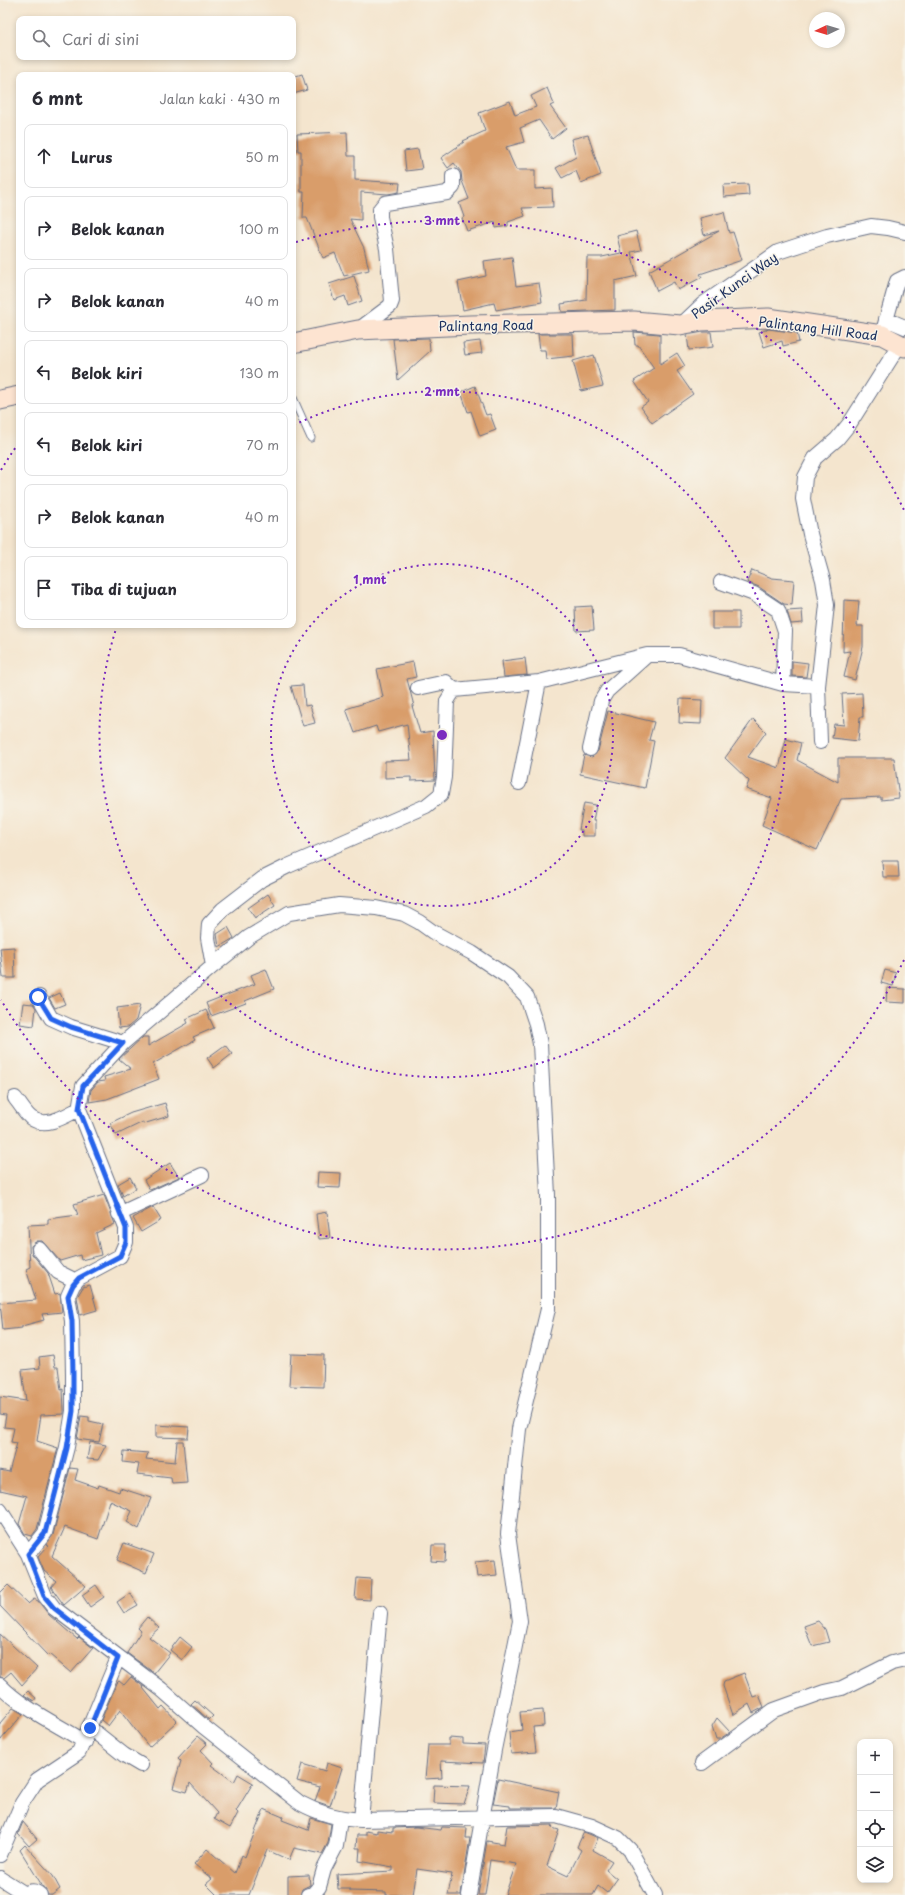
<!DOCTYPE html>
<html lang="id">
<meta charset="utf-8">
<style>
body{margin:0;font-family:"Playpen Sans",sans-serif;background:#f7f7f7;color:#2b2b33}
.controls{position:absolute;right:12px;bottom:12px;display:grid;overflow:hidden;border-radius:8px;box-shadow:0 2px 6px #0003}
.controls button{width:36px;height:36px;display:grid;place-items:center;padding:0;border:0;border-bottom:1px solid #e1e1e2;background:#fff;color:#2b2b33;font:20px sans-serif}
.compass{position:absolute;left:809px;top:12px;width:36px;height:36px;border-radius:50%;background:#fff;box-shadow:0 2px 6px #0003;rotate:266deg}
.stop{position:absolute;width:12px;height:12px;margin:-9px;border:3px solid #2563eb;border-radius:50%;background:#fff}
.stop.end{background:#2563eb;border-color:#fff;box-shadow:0 1px 4px #0008}
.list{margin:0;padding:0;list-style:none}
h2{display:flex;justify-content:space-between;align-items:center;height:52px;margin:0;padding:0 16px;font-size:17px}
h2 small{font-size:13px;font-weight:400;color:#7c7c81}
.list li{display:grid;grid-template-columns:26px 1fr auto;gap:12px;align-items:center;box-sizing:border-box;height:64px;margin:0 8px 8px;padding:0 8px;border:1px solid #e1e1e2;border-radius:8px}
.list b{display:block;font-size:15px;white-space:nowrap}
.list em{font-size:13px;font-style:normal;color:#7c7c81}
.icon{flex:none;width:22px;height:22px;fill:none;stroke:currentColor;stroke-width:2;stroke-linecap:round;stroke-linejoin:round}
.map{position:relative;flex:none;width:905px;height:1895px;overflow:hidden}
.search{position:absolute;background:#fff;box-shadow:0 2px 6px #0003;left:16px;top:16px;width:280px;height:44px;display:flex;align-items:center;gap:10px;box-sizing:border-box;padding:0 14px;border-radius:8px;color:#7c7c81;font-size:15px}
.panel{position:absolute;background:#fff;box-shadow:0 2px 6px #0003;left:16px;top:72px;width:280px;height:556px;border-radius:8px}
.map>svg:first-child{display:block}
.building{fill:#d99d6b}
.lines{fill:none;stroke-linecap:round;stroke-linejoin:round}
.lane-casing{stroke:#676f85;stroke-width:9}
.street-casing{stroke:#676f85;stroke-width:16}
.secondary-casing{stroke:#676f85;stroke-width:21}
.lane{stroke:#fff;stroke-width:7}
.street{stroke:#fff;stroke-width:14}
.secondary{stroke:#fde4d1;stroke-width:19}
.route{stroke:#2563eb;stroke-width:5}
.ring{fill:none;stroke:#7b2cbf;stroke-width:2;stroke-dasharray:2 4}
.labels{text-anchor:middle;dominant-baseline:central;stroke-width:3;stroke-linejoin:round;paint-order:stroke}
.street-label{font-size:13px;fill:#1b2f5e;stroke:#f7f3e8}
.centre{fill:#7b2cbf;stroke:#f7f3e8;stroke-width:2}
.ring-label{font-size:12px;text-anchor:middle;font-weight:bold;fill:#7b2cbf;stroke:#f7f3e8;stroke-width:3;stroke-linejoin:round;paint-order:stroke}
</style>
<div class="map">
<svg width="905" height="1895" viewBox="0 0 905 1895">
<rect width="100%" height="100%" fill="#f7f3e8"/>
<filter id="ink" filterUnits="userSpaceOnUse"><feTurbulence type="fractalNoise" baseFrequency=".025" numOctaves="2"/><feDisplacementMap in="SourceGraphic" scale="8" xChannelSelector="R" yChannelSelector="G"/><feConvolveMatrix kernelMatrix="1 2 1 2 8 2 1 2 1" color-interpolation-filters="sRGB"/></filter>
<filter id="wash" filterUnits="userSpaceOnUse"><feTurbulence type="fractalNoise" baseFrequency=".012" numOctaves="4" result="noise"/><feDisplacementMap in="SourceGraphic" scale="16" xChannelSelector="R" yChannelSelector="G"/><feGaussianBlur stdDeviation="0.9" result="paint"/><feColorMatrix in="noise" values="0 0 0 0 0 0 0 0 0 0 0 0 0 0 0 0 0 1.4 0 .05"/><feComposite in="paint" operator="in"/></filter>
<g filter="url(#wash)">
<rect width="100%" height="100%" fill="#f4e5ce"/>
<g id="blocks">
<path class="building" d="M302 74 307 90 293 94V77Z
M547 88 554 104 550 106 566 128 552 139 539 120 520 128 524 142 506 147 516 170H535V189L552 188 553 207 522 208 525 216 508 222V226L496 228 495 222 467 231 462 218 464 217 459 203 469 199 462 181 461 172 454 163 448 168 441 158 464 142 463 141 485 131 479 113 510 101 515 115 536 107 531 96Z
M347 132 348 156H355V180L400 183 399 192 388 194 361 192V220L350 219 364 248 369 270 344 276 335 253 323 258 307 218H303L304 192H301V151H298L297 134Z
M588 135 601 175 581 183 576 171 562 178 556 168 576 157 571 139Z
M418 149 422 169 406 171 404 151Z
M748 184 749 195 724 197 723 185Z
M724 212 729 233 733 232 742 260 700 274 702 277 678 290 674 282 657 291 649 271 719 231 704 235 700 218Z
M636 231 641 250 631 252 637 276 615 281V310L562 312 561 304 586 300 587 257H602L621 253 617 236Z
M512 257 516 286 539 283 542 302 496 310 494 303 463 310 458 282 486 276 484 261Z
M354 276 362 301 348 306 345 296 334 300 329 284Z
M769 329 797 333 799 342 783 346 782 341 764 347 759 332Z
M634 332 660 334V364L677 353 685 366 677 371 693 394 652 423 641 407 648 402 634 381 654 368 638 345H635Z
M703 332H711L713 347 689 350 687 335Z
M538 334H573L574 356 546 359 545 350H540Z
M429 338 430 351 398 380 393 339Z
M480 341 482 353 465 355 463 343Z
M594 355 603 386 581 391 573 361Z
M475 386 486 415 490 414 496 430 480 436 471 411 468 412 461 392Z
M752 570 772 578 794 580 792 605 784 604 759 587 747 582Z
M844 600 859 601 857 626H863V647L855 680 844 677 850 651 843 652Z
M592 606 594 630 576 631 575 607Z
M802 610 803 623 791 624 787 611Z
M712 612H739V629H712Z
M525 658 527 675 504 677 502 661Z
M792 661 808 663 806 677 792 676Z
M413 662 416 677 407 679 414 706H412L420 733 433 731 435 780 411 781V777L385 778V761L411 760 407 724 378 732 376 726 355 733 346 709 383 697 377 669Z
M303 685 305 706 310 705 315 723 303 726 291 686Z
M862 693 863 717H860L858 741 832 738 834 724 844 725 842 694Z
M680 699 702 700 701 724 679 723Z
M608 711 654 722 649 740 654 741 645 788 580 774 584 755 592 757 598 751Z
M753 719 766 732 748 757 779 768 786 739 801 743 797 760 838 782V758H894L899 798 881 800V797L841 799 817 850 762 825 772 798 746 789 749 781 725 758Z
M584 803 596 805 593 821H595V836H582V830H579Z
M882 861H898L899 877H883Z
M268 894 275 905 255 918 248 908Z
M228 927 234 938 219 947 217 934Z
M14 947 15 978H3L0 948Z
M266 969 274 989 245 1001 246 1003 211 1016 206 1003 255 984 251 975Z
M885 970 896 973 893 986 881 983Z
M887 988 905 989V1003L886 1002Z
M60 993 65 1004 55 1008 49 998Z
M23 1003 33 1004 36 1008 34 1026 20 1024Z
M140 1005 136 1020 128 1027 119 1028 117 1008Z
M206 1010 214 1028 193 1037 195 1040 153 1064 159 1079 107 1099 89 1102 91 1090 98 1082 105 1081 104 1077 131 1069 119 1059 143 1037H148V1046L188 1023 186 1019Z
M225 1045 232 1054 214 1068 207 1058Z
M165 1103 169 1116 143 1124V1122L116 1135 110 1123 131 1113Z
M170 1163 179 1177 150 1190 144 1180Z
M318 1172 341 1173 340 1188 317 1187Z
M130 1177 136 1188 123 1196 118 1184Z
M104 1195 115 1224 96 1233 101 1255 81 1260 80 1255 60 1261 42 1241H37L31 1246 32 1254 48 1273 55 1294 60 1293 62 1312 42 1314 44 1320 22 1326V1328L3 1330 0 1303 36 1300 26 1269 30 1267 28 1225 48 1224V1219L78 1215 74 1204Z
M153 1207 161 1220 141 1232 133 1218Z
M327 1212 330 1238 319 1239 316 1214Z
M90 1285 97 1310 80 1315 77 1297 83 1287Z
M291 1354 324 1355 323 1387 289 1386Z
M53 1355 55 1367H58L61 1390 63 1389 64 1410V1414L41 1415 37 1441 58 1448 37 1529 32 1536 25 1534 19 1524 27 1496 0 1490V1470L9 1472 17 1443 11 1442 14 1428 4 1427 6 1415 0 1414V1397L26 1401 22 1370 40 1368 39 1357Z
M81 1416 89 1417V1421L103 1424 99 1442 77 1439Z
M156 1425 189 1427 188 1438 156 1437Z
M177 1441H183L187 1483 172 1484 171 1478 137 1474 139 1464 123 1462 124 1451 148 1453 146 1459 175 1462Z
M90 1442 106 1445 98 1460 87 1459Z
M70 1468 78 1469 75 1480 98 1488 99 1485 119 1492 120 1488 151 1498 139 1529 127 1522 132 1511 110 1501 98 1539 65 1527 52 1556 86 1586 64 1605 51 1587 56 1581 44 1571 38 1557 48 1546 46 1545 53 1535Z
M124 1543 154 1554 146 1573 117 1560Z
M432 1545H446L445 1562 431 1561Z
M495 1560 497 1575 477 1577 475 1562Z
M357 1578 371 1579 370 1600 355 1599Z
M8 1585 28 1604 34 1599 38 1601 49 1615 77 1639 79 1637 93 1648 71 1673 49 1654 48 1656 0 1606V1593Z
M96 1585 104 1597 90 1607 82 1595Z
M130 1593 138 1605 124 1613 117 1602Z
M147 1617 159 1628 149 1637 170 1653 154 1673 127 1653 141 1631 138 1628Z
M818 1621 825 1629 829 1642 812 1646 804 1626Z
M0 1634 37 1668 22 1685 11 1672 4 1678 0 1677Z
M180 1637 192 1647 182 1660 170 1650Z
M744 1673 753 1697 759 1695 764 1707 753 1713 749 1704 733 1715 723 1686 724 1681Z
M131 1677 144 1687 143 1688 160 1709 163 1706 177 1721 149 1747 120 1710 108 1726 101 1720 117 1683 119 1681 124 1685Z
M28 1691 36 1698 34 1701 24 1695Z
M195 1700 213 1716 209 1720 191 1704Z
M13 1708 23 1714 0 1741V1723Z
M543 1710 544 1726 533 1727 536 1752 511 1754 509 1732 522 1730 520 1712Z
M717 1718 730 1732 720 1739H716L712 1726Z
M198 1736 207 1744 201 1750 213 1763 211 1765 234 1782 238 1774 253 1783 236 1811 238 1813 230 1828 214 1819 217 1813 190 1783 187 1792 173 1788 181 1761 178 1758Z
M449 1738 463 1739V1744L485 1745 483 1763 441 1761 442 1778 425 1779 428 1745H449Z
M327 1763 342 1768 330 1806 315 1801 320 1787 297 1781 302 1764 325 1771Z
M498 1779 559 1792 556 1808H510V1806L493 1804Z
M434 1785 470 1786 464 1804 433 1803Z
M264 1809 283 1817 282 1820 308 1830 311 1818 331 1824 328 1843 322 1854 294 1848 289 1860 267 1850 249 1895H217L206 1884 212 1879 194 1864 207 1849 235 1873 242 1855 245 1857Z
M23 1822 37 1839 29 1846 18 1834Z
M553 1825 552 1828 559 1830 547 1866 568 1876 581 1850 577 1847 584 1832 589 1834 598 1838 593 1850 612 1861 606 1870 617 1879 607 1893 598 1886 593 1895H505L516 1864 490 1860 485 1895H478L487 1841 504 1844 507 1826Z
M416 1827 441 1830 442 1827 467 1828 466 1838H470L461 1895H448L452 1874 417 1869 413 1895H386V1892L350 1891V1889H338L337 1874 393 1871V1867L359 1861 360 1848H356L357 1835H366V1831L377 1833V1830L393 1832V1828Z
M25 1845 53 1876 60 1889 52 1895H48L20 1850Z
M309 1875 310 1885 302 1889 300 1895H288V1876Z"/>
</g>
</g>
<g filter="url(#ink)">
<use href="#blocks" fill-opacity="0" stroke="#676f85" stroke-width="1"/>
<g class="lines">
<defs>
<path id="lane" d="M293 398 311 438"/>
<path id="street" d="M886 319 905 327
M681 325 703 304 778 252 827 236 871 226 888 228 905 232
M358 330 390 306 392 301 387 249 380 217V209L385 203 447 193 453 187V176
M882 335 897 281 905 277
M721 582 754 594 778 610 785 631 783 684
M818 686 820 742
M418 688 446 682 454 690
M590 749 601 701 607 691 645 657
M519 783 539 682
M213 966 249 937 289 913 339 905 376 908 404 914 419 922 433 932 472 953 508 977 527 997 536 1024 540 1044 548 1195V1309L519 1429 508 1534 520 1621 494 1750 469 1895
M39 997 51 1018 71 1027 123 1043
M15 1098C20 1104 25 1113 31 1118 46 1129 65 1116 79 1109L83 1086 123 1043 213 966 208 938 209 924 223 909 262 879 288 866 426 806 441 794 444 777 447 701 454 690 539 682 647 655H679L783 684 818 686 827 605 823 580 810 534 803 499 805 477 815 458 837 439 850 423 900 344
M119 1214 202 1175
M39 1249 58 1272 76 1281
M0 1510 28 1554 45 1596 54 1608 161 1689 204 1727 300 1803C320 1814 339 1819 361 1820L556 1816 592 1826 618 1838 630 1850 655 1895
M28 1554 45 1533 67 1447 73 1411V1374L72 1321 68 1296 73 1285 79 1278 120 1256 126 1242V1228L79 1109
M0 1685C23 1709 57 1724 85 1742
M90 1728 124 1755 141 1765
M702 1763 774 1710 824 1692 842 1688 892 1663 905 1660
M361 1820 380 1613
M0 1855 22 1803 37 1780 79 1752 118 1658
M0 1878 25 1894C31 1890 35 1890 40 1895
M308 1895 313 1894 319 1887 324 1869 336 1846 340 1819"/>
<path id="secondary" d="M293 343 358 330 470 325 634 321 680 325 702 321 768 318 882 335 905 347
M0 400 19 396"/>
</defs>
<use href="#lane" class="lane-casing"/>
<use href="#street" class="street-casing"/>
<use href="#secondary" class="secondary-casing"/>
<use href="#lane" class="lane"/>
<use href="#street" class="street"/>
<use href="#secondary" class="secondary"/>
</g>
</g>
<g class="lines" filter="url(#ink)">
<path class="route" d="M38 997 51 1018 71 1027 123 1043 83 1086 79 1109 126 1228V1242L120 1256 79 1278 73 1285 68 1296 72 1321 73 1374V1411L67 1448 45 1533 28 1554 44 1596 54 1608 118 1658 90 1728"/>
</g>
<g class="ring">
<circle cx="442" cy="735" r="171"/>
<path d="M294 425A343 343 0 1 1 117 626"/>
<path d="M904 960A514 514 0 0 1 1 1000M1 470A514 514 0 0 1 18 444M296 242A514 514 0 0 1 904 510"/>
</g>
<g class="labels">
<g class="street-label">
<text transform="translate(734 285) rotate(-36)">Pasir Kunci Way</text>
<text transform="translate(486 325) rotate(-1)">Palintang Road</text>
<text transform="translate(818 328) rotate(7)">Palintang Hill Road</text>
</g>
</g>
<circle cx="442" cy="735" r="6" class="centre"/>
<g class="ring-label">
<text x="442" y="225">3 mnt</text>
<text x="442" y="396">2 mnt</text>
<text x="370" y="584">1 mnt</text>
</g>
</svg>
<div class="controls">
<button>+</button>
<button>−</button>
<button><svg class="icon" aria-label="locate" viewBox="0 0 24 24"><circle cx="12" cy="12" r="6"/><path d="M12 2v4M12 18v4M2 12h4M18 12h4"/></svg></button>
<button><svg class="icon" aria-label="layers" viewBox="0 0 24 24"><path d="M12 4l9 5-9 5-9-5zM3 14l9 5 9-5"/></svg></button>
</div>
<svg class="compass" viewBox="-18 -18 36 36"><path d="M0-13l5 13h-10z" fill="#e53935"/><path d="M0 13l5-13h-10z" fill="#7c7c81"/></svg>
<div class="stop" style="left:38px;top:997px"></div>
<div class="stop end" style="left:90px;top:1728px"></div>
<div class="search"><svg class="icon" aria-label="search" viewBox="0 0 24 24"><circle cx="10" cy="10" r="6"/><path d="M15 15l6 6"/></svg>Cari di sini</div>
<section class="panel">
<h2>6 mnt<small>Jalan kaki · 430 m</small></h2>
<ul class="list">
<li><svg class="icon" aria-label="ahead" viewBox="0 0 24 24"><path d="M12 20V5M6 11l6-6 6 6"/></svg><div><b>Lurus</b></div><em>50 m</em></li>
<li><svg class="icon" aria-label="right" viewBox="0 0 24 24"><path d="M7 20v-9h11M14 6l5 5-5 5"/></svg><div><b>Belok kanan</b></div><em>100 m</em></li>
<li><svg class="icon" aria-label="right" viewBox="0 0 24 24"><path d="M7 20v-9h11M14 6l5 5-5 5"/></svg><div><b>Belok kanan</b></div><em>40 m</em></li>
<li><svg class="icon" aria-label="left" viewBox="0 0 24 24"><path d="M17 20v-9H6M10 6l-5 5 5 5"/></svg><div><b>Belok kiri</b></div><em>130 m</em></li>
<li><svg class="icon" aria-label="left" viewBox="0 0 24 24"><path d="M17 20v-9H6M10 6l-5 5 5 5"/></svg><div><b>Belok kiri</b></div><em>70 m</em></li>
<li><svg class="icon" aria-label="right" viewBox="0 0 24 24"><path d="M7 20v-9h11M14 6l5 5-5 5"/></svg><div><b>Belok kanan</b></div><em>40 m</em></li>
<li><svg class="icon" aria-label="arrive" viewBox="0 0 24 24"><path d="M6 21V4h12l-3 4 3 4H6"/></svg><div><b>Tiba di tujuan</b></div></li>
</ul>
</section>
</div>
